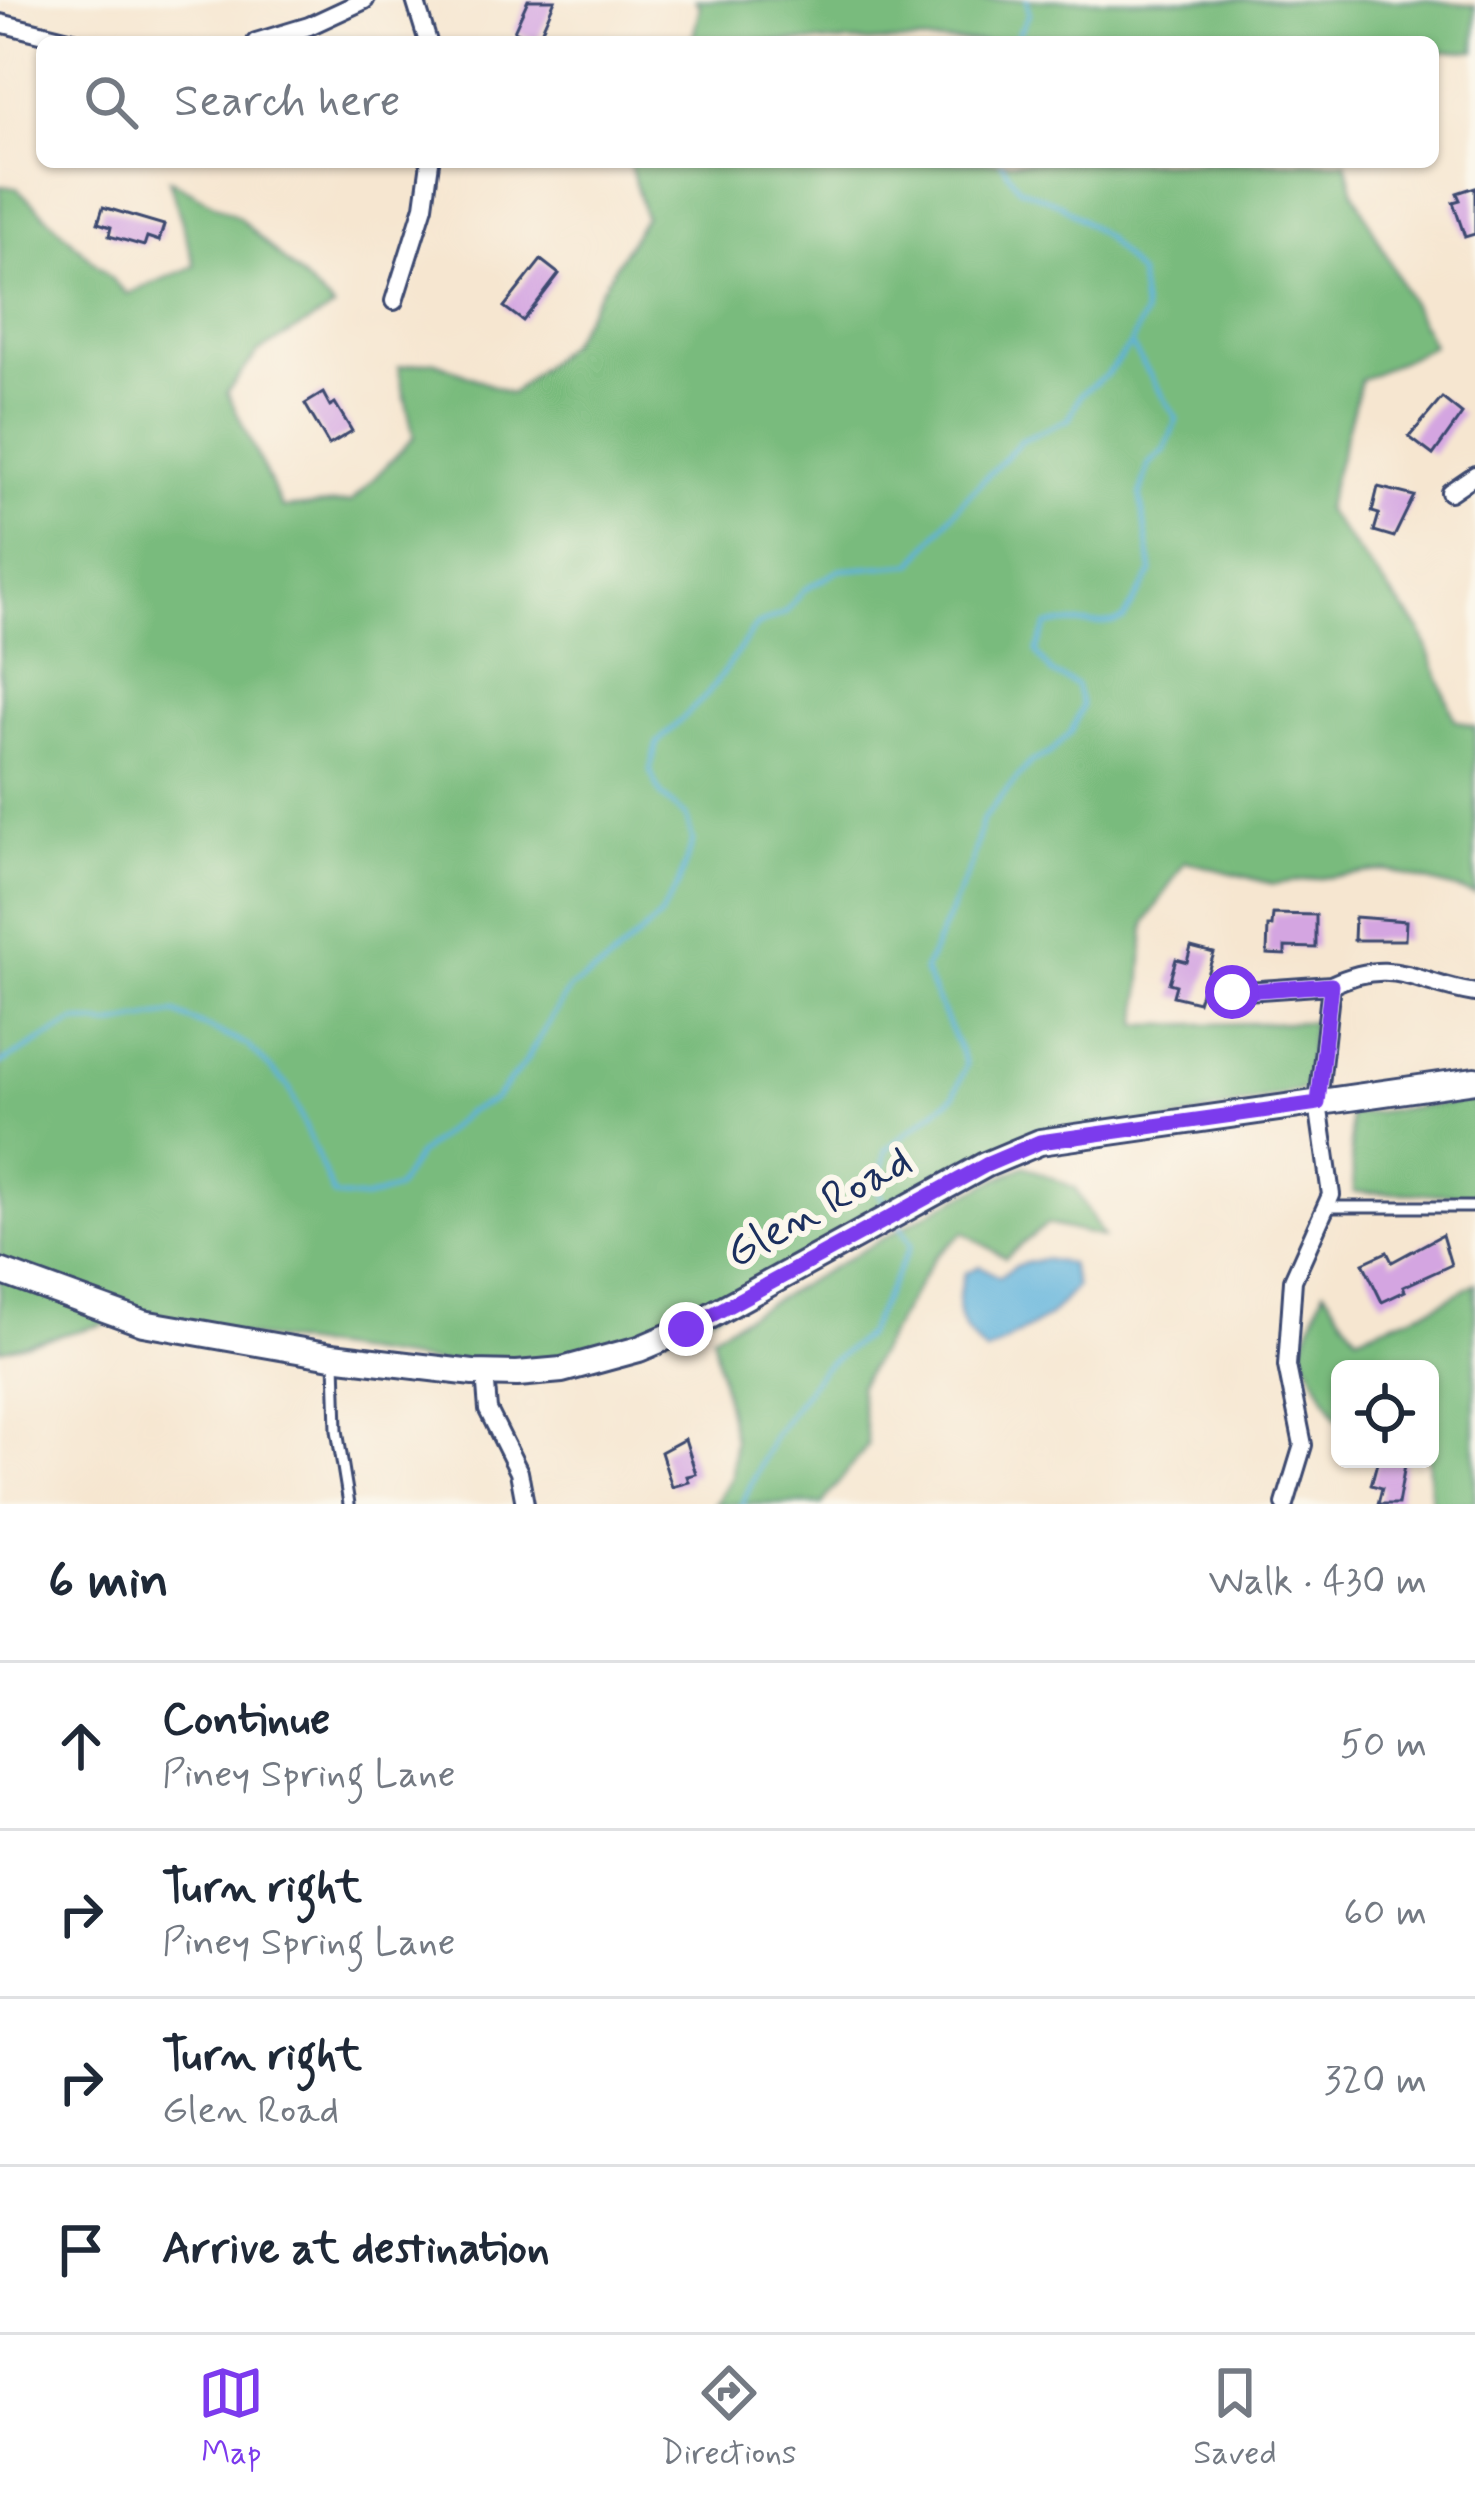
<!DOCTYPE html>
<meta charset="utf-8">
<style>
body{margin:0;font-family:Mynerve,sans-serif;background:#f6f6f7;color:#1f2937}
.controls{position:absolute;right:36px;bottom:36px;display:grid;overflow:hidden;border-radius:18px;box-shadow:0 3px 9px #0004}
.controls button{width:108px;height:108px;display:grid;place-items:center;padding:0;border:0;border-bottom:3px solid #e0e1e3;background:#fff;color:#1f2937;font:60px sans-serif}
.stop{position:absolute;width:36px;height:36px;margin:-27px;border:9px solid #7c3aed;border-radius:50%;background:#fff}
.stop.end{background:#7c3aed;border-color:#fff;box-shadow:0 3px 12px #0008}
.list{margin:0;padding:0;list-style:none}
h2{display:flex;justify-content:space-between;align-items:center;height:156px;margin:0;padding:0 48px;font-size:51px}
h2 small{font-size:39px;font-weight:400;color:#747a83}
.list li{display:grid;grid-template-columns:78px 1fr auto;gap:36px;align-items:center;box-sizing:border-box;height:168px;padding:0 48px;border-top:3px solid #e0e1e3}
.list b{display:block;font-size:45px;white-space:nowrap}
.list p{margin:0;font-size:39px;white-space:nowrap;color:#747a83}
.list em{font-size:39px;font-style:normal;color:#747a83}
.icon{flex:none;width:66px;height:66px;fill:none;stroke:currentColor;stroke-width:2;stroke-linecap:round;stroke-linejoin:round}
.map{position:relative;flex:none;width:1475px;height:1504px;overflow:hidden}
.search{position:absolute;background:#fff;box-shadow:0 3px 9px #0004;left:36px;right:36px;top:36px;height:132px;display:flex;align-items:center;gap:30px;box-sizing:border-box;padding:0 42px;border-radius:18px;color:#747a83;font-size:45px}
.sheet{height:828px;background:#fff}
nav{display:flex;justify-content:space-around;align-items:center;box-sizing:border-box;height:168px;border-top:3px solid #e0e1e3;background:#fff;font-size:33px;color:#747a83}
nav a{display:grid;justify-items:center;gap:6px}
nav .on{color:#7c3aed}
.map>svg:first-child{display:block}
.forest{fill:#79bb7d;stroke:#4a756e;stroke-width:3}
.water{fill:#5fb2db;stroke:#3d709c;stroke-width:3}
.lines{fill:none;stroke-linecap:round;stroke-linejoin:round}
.stream{stroke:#5fb2db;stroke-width:4.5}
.building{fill:#d4a5e1}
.service-casing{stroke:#3c4a6f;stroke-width:15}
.minor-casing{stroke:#3c4a6f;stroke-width:22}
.secondary-casing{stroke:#3c4a6f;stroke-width:30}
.service{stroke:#fff;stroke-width:9}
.minor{stroke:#fff;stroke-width:16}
.secondary{stroke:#fff;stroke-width:24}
.route{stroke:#7c3aed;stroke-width:15}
.labels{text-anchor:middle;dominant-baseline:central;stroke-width:12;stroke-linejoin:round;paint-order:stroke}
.street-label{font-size:45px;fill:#1b2f5e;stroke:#fbf7ec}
</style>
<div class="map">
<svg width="1475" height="1504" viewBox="0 0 1475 1504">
<rect width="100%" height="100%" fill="#fbf7ec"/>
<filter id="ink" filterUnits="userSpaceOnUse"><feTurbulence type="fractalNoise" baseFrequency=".00833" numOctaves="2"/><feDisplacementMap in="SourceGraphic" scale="24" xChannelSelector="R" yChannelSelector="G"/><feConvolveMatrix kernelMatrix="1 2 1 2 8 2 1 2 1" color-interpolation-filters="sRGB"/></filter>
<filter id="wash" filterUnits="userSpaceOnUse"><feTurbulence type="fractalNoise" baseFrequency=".004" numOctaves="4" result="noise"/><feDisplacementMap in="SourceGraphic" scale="48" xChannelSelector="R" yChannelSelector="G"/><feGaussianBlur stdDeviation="2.7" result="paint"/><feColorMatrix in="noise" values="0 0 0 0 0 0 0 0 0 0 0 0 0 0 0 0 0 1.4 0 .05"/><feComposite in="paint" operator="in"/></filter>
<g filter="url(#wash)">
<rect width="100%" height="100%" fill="#f6e6d0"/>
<path class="forest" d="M695 0H1426L1475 6V51L1433 52V42H692L700 6Z
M629 162H1346L1354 192 1433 346 1361 380 1325 510 1421 631 1455 720 1475 727V894L1386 870 1273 884 1185 861 1145 924 1139 1025 1313 1022 1306 1089 1151 1126 1040 1142 686 1329 517 1374 125 1319 0 1350V186L17 188 127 294 195 266 169 179 239 218 334 308 258 352 227 392 282 508 351 502 414 437 398 367 434 361 511 394 568 344 645 217Z
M1475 1100V1195L1354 1192 1349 1115Z
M1025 1166 1075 1188 1103 1237 1047 1224 1005 1258 964 1232 934 1258 859 1386 868 1445 822 1504H715L732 1477 734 1440 712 1335 941 1206Z
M1475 1283V1504H1431L1428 1459 1430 1369H1340V1419H1337L1301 1350 1324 1290 1357 1336 1433 1307Z"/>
<path class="water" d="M1043 1259 1070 1264 1076 1287 1048 1317 986 1353C959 1328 951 1309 965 1273L980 1266 999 1277 1015 1266Z"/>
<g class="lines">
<path class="stream" d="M1014 42 1029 14 1027 0
M0 1064 76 1021 109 1025 175 1013 247 1045 289 1087 334 1196 365 1199 396 1189 417 1156 467 1112 494 1100 523 1065 570 988 604 967 659 918 678 885 693 841 686 816 662 796 650 771 657 743 707 695 756 626 785 613 804 590 840 570 913 564 962 502 1022 440 1069 419 1081 394 1106 375 1131 344 1144 315 1139 275 1105 237 1060 204 1019 188 1001 162
M887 1209 879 1191 886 1149 954 1096 966 1064 924 971 971 865 983 819 1031 762 1049 754 1071 732 1082 706 1076 685 1052 673 1036 652 1047 625C1076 619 1098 628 1123 620L1152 572 1140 495 1149 464 1165 450 1177 419 1132 346
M742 1504 773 1437 822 1369 866 1335 911 1245 900 1225"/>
</g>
<g id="blocks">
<path class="building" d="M528 0H555L537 41 514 31Z
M1475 187V234L1465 237 1453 202 1460 200 1457 193Z
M103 207 164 225 159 241 147 237 144 246 109 236 111 227 98 223Z
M541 260 559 274 523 321 504 307Z
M323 393 330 406 335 403 352 431 329 445 305 404Z
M1442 398 1462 414 1433 455 1409 437Z
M1378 487 1414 496 1394 537 1374 531 1379 514 1372 512Z
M1273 914 1316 915V948L1285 947V955L1267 954 1268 926H1272Z
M1355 917 1406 921 1405 940H1354Z
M1191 947 1214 953 1198 1002 1173 996 1176 985 1169 983 1176 959 1187 962Z
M1442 1235 1451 1265 1403 1287 1405 1291 1382 1302 1363 1263 1387 1252 1392 1262Z
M685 1439 696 1474 687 1476 689 1482 672 1487 661 1452Z
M1378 1459H1406L1398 1504H1378L1382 1488 1371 1485Z"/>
</g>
</g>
<g filter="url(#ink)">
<use href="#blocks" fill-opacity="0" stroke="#3c4a6f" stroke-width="3"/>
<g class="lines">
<defs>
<path id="service" d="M1326 1207H1475
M335 1361 337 1430 349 1504"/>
<path id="minor" d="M415 0 428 42
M0 23 77 42
M256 42 309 26 365 0
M394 301 424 206 430 162
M1450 492 1475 475
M1232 992 1331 985
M485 1373 488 1410 519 1472 525 1504
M1285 1504 1303 1445 1287 1366 1293 1280 1331 1195 1318 1103 1331 985C1395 955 1414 984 1475 993"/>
<path id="secondary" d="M0 1271 143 1323 332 1356 473 1373 517 1374 562 1370 639 1349 686 1329 985 1165 1040 1142 1475 1080"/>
</defs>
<use href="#service" class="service-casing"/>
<use href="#minor" class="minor-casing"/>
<use href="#secondary" class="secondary-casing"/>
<use href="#service" class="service"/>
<use href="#minor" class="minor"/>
<use href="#secondary" class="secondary"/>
</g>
</g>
<g class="lines" filter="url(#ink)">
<path class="route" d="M686 1329 986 1165 1040 1142 1318 1103 1331 985 1232 992"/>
</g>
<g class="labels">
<g class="street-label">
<text transform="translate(819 1208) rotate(-29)">Glen Road</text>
</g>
</g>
</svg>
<div class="controls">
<button><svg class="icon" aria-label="locate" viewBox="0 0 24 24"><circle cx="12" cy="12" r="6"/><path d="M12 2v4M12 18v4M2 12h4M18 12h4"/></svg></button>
</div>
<div class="stop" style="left:1232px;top:992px"></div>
<div class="stop end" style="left:686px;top:1329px"></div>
<div class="search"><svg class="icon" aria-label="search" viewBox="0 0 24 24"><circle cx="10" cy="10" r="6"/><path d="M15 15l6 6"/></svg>Search here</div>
</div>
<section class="sheet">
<h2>6 min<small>Walk · 430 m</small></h2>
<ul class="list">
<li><svg class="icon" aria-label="ahead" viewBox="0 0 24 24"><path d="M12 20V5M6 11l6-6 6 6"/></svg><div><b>Continue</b><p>Piney Spring Lane</p></div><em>50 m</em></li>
<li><svg class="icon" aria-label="right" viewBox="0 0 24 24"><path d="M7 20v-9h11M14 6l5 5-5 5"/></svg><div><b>Turn right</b><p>Piney Spring Lane</p></div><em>60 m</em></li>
<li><svg class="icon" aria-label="right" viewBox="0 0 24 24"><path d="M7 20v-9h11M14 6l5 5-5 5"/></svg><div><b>Turn right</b><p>Glen Road</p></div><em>320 m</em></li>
<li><svg class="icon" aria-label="arrive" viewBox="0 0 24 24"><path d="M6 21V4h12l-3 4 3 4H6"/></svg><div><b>Arrive at destination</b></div></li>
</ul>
</section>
<nav>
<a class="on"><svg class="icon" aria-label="map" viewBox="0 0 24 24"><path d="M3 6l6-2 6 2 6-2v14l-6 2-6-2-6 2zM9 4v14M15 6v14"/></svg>Map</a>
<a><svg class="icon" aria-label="directions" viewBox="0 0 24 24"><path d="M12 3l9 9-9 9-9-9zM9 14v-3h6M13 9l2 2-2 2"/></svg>Directions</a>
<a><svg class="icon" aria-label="saved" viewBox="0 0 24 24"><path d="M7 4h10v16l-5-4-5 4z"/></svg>Saved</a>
</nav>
